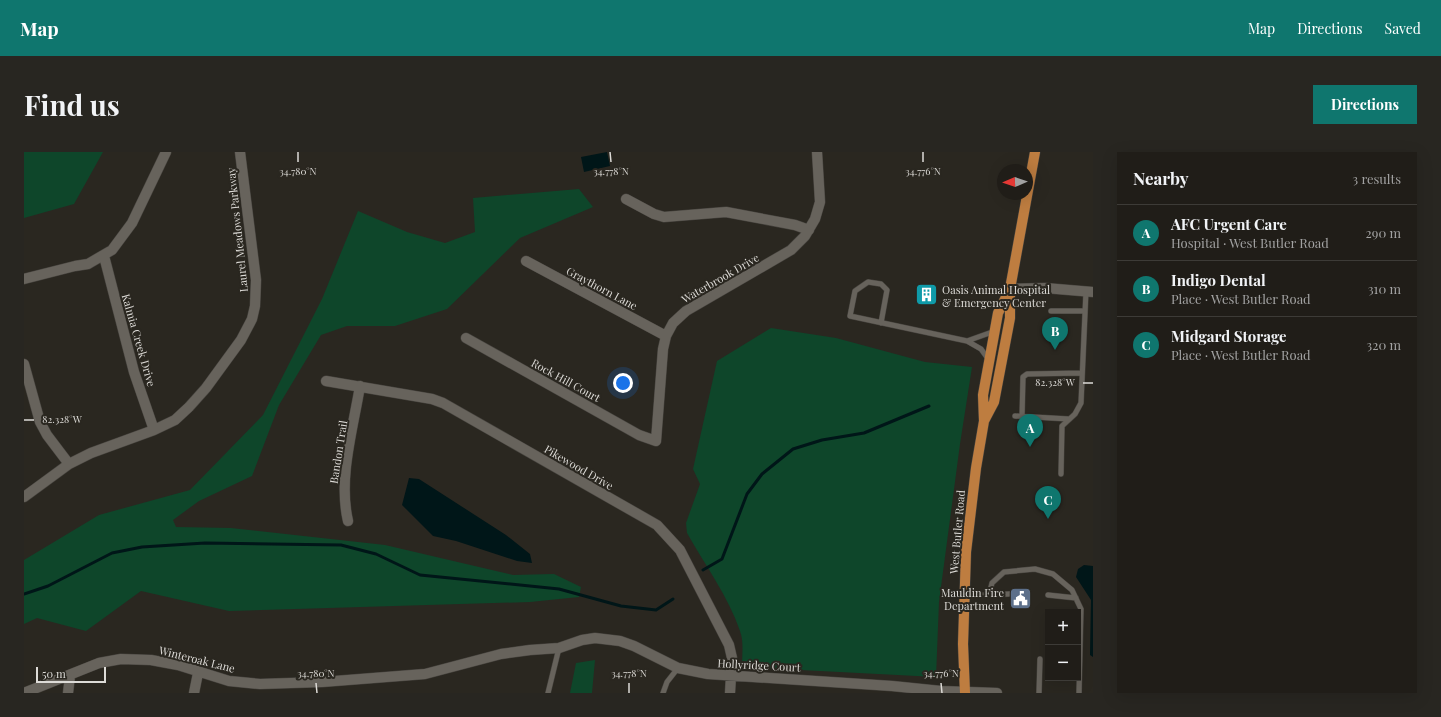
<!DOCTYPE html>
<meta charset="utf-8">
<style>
body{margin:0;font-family:"Playfair Display",serif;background:#282621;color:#f1f3f6}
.controls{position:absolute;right:12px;bottom:12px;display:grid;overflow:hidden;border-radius:0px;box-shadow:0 4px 16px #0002}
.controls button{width:36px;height:36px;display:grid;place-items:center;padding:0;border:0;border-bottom:1px solid #3d3b37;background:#201d18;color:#f1f3f6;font:20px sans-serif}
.compass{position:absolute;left:973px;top:12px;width:36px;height:36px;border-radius:50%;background:#201d18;box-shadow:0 4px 16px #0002;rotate:268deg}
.scale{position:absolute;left:12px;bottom:10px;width:70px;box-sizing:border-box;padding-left:4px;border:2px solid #dddbd7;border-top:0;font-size:11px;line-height:14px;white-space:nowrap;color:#dddbd7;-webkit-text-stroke:3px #2a2720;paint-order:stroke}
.you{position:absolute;left:599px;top:231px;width:14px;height:14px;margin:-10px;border:3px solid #fff;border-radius:50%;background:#1a73e8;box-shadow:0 0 0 6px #1a73e833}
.badge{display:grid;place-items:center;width:26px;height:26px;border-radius:50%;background:#0f766e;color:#fff;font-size:13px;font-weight:700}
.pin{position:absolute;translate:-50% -33px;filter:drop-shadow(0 1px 2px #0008)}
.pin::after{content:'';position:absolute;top:21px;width:14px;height:12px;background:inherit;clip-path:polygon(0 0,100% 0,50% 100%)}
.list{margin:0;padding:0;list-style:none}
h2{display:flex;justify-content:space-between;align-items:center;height:52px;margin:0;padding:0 16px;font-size:17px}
h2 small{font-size:13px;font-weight:400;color:#a2a2a2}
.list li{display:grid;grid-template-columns:26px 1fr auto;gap:12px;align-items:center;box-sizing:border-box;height:56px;padding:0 16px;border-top:1px solid #3d3b37}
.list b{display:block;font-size:15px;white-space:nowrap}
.list p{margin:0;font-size:13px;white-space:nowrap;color:#a2a2a2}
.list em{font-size:13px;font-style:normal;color:#a2a2a2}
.map{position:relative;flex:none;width:1069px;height:541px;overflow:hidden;border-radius:0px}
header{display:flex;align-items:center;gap:24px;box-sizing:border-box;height:56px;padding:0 20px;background:#0f766e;color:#fff}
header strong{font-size:19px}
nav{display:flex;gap:22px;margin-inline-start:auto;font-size:14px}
.intro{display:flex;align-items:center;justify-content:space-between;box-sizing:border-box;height:96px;padding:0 24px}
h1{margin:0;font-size:28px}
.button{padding:10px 18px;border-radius:0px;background:#0f766e;color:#fff;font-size:14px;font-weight:700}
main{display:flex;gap:24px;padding:0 24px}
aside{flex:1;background:#201d18;border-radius:0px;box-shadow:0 4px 16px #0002}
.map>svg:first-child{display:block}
.green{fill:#0e462a}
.water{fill:#001618}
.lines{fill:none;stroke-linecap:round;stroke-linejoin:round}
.stream{stroke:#001618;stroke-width:3}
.service-casing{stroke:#47443f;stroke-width:6}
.minor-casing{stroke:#47443f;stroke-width:11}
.primary-casing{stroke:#47443f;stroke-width:11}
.service{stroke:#67635c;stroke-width:5}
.minor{stroke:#67635c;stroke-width:10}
.primary{stroke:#be7d40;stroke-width:10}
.ticks{fill:none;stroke:#dddbd7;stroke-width:1.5}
.labels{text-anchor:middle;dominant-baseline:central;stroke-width:4;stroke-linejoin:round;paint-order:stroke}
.street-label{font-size:11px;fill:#dddbd7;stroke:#2a2720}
.poi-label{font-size:11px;fill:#dddbd7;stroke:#2a2720;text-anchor:start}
.ticks-label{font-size:10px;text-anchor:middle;fill:#dddbd7;stroke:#2a2720;stroke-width:4;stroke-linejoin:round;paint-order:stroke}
</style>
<header>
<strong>Map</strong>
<nav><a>Map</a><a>Directions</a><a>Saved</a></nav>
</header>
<div class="intro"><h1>Find us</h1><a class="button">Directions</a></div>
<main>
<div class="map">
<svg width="1069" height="541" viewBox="0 0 1069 541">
<rect width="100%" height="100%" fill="#2a2720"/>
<path class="green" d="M0 0H79L50 52 0 66Z
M555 37 569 55 496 86 423 157 371 174H323L297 183 255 253 228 324 175 349 149 368 152 375 207 376 361 393 489 423 530 422 557 435 555 445 506 450 205 459 117 439 62 479 13 466 0 472V408L75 363 166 338 239 263 298 147 334 59 383 80 421 91 451 80 449 46Z
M747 176 812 186 901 210 948 215 936 292 915 450 912 525 718 515C718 503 720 490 716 479 704 444 681 413 663 381L662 371 676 332 669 317 693 209Z
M571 508 568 541H546L552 511Z"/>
<path class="water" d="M583 0 586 14 560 20 557 5Z
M385 326 395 327 482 383 506 402 508 411 493 409 432 389 409 384 378 353Z
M1060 413 1069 414V505L1066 503 1067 448 1052 425 1054 417Z"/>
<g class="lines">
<path class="stream" d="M679 418 698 407 723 342 738 322 769 297 798 288 840 281 905 254
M0 442 24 434 88 401 118 395 181 391 317 393 352 402 396 423 535 437 597 454 632 458 649 447"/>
<defs>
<path id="service" d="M1027 159H1061
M857 171 863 138 857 132 844 130 831 139 826 164 943 189 957 197 965 208
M943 189 971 179
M991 264 1045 267
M998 265 999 225 1003 222 1058 221
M1037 322 1038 274 1051 262 1057 251 1062 139
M965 443 968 431 980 420 1011 417 1029 422 1048 438 1057 457 1055 541
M1024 443 1052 446
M940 444 985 442
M524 541 535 496
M639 541 643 530 654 516
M1015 541 1016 507"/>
<path id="minor" d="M602 47 630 62 640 65 702 60 771 73 785 78
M80 104 110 220 130 278
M502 109 642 184
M0 127 51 114 64 112 88 98 108 71 142 0
M986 137 1021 136 1069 140
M442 186 615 283 632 289 639 197 642 184 649 171 662 159 767 98 781 84 791 67 796 50 793 0
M0 212 16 270 23 283 45 312
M302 229 408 247 419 251 633 373 656 398 705 493 708 506 706 541
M0 345 45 312 67 301 130 278 151 268 165 255 182 236 217 188 228 167 231 154 232 128 216 0
M324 369C314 326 329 277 336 234
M0 541 75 511 97 507 127 508 154 513 205 529 236 532 298 530 401 522 477 502 506 498 535 496 558 488 571 486 596 489 610 494 654 516 684 522 868 534 917 539 973 541
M44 541 46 524
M170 541 174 521"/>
<path id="primary" d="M960 269 970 250 986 166V137L1011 0
M941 541 939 492 942 400 952 316 960 269 959 243 974 161 986 137"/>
</defs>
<use href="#service" class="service-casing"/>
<use href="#minor" class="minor-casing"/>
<use href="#primary" class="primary-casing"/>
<use href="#service" class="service"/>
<use href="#minor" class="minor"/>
<use href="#primary" class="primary"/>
</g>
<path class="ticks" d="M274 0V10M586 0 587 10M899 0V10M1059 231H1069M0 268H10M292 531 293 541M605 531V541M917 531 918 541"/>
<defs>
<symbol id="building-square" viewBox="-11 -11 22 22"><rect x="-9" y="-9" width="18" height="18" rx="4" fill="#0f9aa8" stroke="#2a2720"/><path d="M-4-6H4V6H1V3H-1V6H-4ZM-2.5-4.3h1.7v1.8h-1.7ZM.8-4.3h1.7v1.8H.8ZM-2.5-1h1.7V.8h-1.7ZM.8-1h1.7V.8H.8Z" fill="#fff"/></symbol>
<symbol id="civic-square" viewBox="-11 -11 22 22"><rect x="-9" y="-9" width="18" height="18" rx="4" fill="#5c6f8a" stroke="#2a2720"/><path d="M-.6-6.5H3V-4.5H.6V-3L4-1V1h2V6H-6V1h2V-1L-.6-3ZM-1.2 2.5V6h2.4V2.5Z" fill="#fff"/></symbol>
</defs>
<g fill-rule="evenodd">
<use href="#building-square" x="890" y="130" width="25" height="25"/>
<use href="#civic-square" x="984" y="434" width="25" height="25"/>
</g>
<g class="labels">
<g class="street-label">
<text transform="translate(213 78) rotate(-96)">Laurel Meadows Parkway</text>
<text transform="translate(696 126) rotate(-30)">Waterbrook Drive</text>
<text transform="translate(578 136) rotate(28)">Graythorn Lane</text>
<text transform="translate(115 188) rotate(74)">Kalmia Creek Drive</text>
<text transform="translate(542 228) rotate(29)">Rock Hill Court</text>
<text transform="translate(314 300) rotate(-81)">Bandon Trail</text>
<text transform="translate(555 315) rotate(30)">Pikewood Drive</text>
<text transform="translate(933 380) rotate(-85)">West Butler Road</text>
<text transform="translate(173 507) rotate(14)">Winteroak Lane</text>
<text transform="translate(735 513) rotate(3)">Hollyridge Court</text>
</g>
<g class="poi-label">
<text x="918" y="137">Oasis Animal Hospital<tspan x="918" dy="13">&amp; Emergency Center</tspan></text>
<text x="980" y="440" text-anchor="end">Mauldin Fire<tspan x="980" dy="13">Department</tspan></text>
</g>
</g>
<g class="ticks-label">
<text x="274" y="23">34.780°N</text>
<text x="587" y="23">34.778°N</text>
<text x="899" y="23">34.776°N</text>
<text x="1031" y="234">82.328°W</text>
<text x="38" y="271">82.328°W</text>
<text x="292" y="525">34.780°N</text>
<text x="605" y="525">34.778°N</text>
<text x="917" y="525">34.776°N</text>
</g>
</svg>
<div class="controls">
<button>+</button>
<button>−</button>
</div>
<svg class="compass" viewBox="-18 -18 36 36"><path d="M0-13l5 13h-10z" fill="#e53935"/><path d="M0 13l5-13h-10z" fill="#a2a2a2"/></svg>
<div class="scale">50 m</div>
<div class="you"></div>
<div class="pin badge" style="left:1006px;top:295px">A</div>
<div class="pin badge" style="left:1031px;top:198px">B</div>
<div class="pin badge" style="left:1024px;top:367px">C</div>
</div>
<aside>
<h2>Nearby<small>3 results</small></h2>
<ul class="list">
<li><span class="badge">A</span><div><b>AFC Urgent Care</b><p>Hospital · West Butler Road</p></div><em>290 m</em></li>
<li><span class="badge">B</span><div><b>Indigo Dental</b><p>Place · West Butler Road</p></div><em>310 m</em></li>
<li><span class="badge">C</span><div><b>Midgard Storage</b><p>Place · West Butler Road</p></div><em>320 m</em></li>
</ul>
</aside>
</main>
